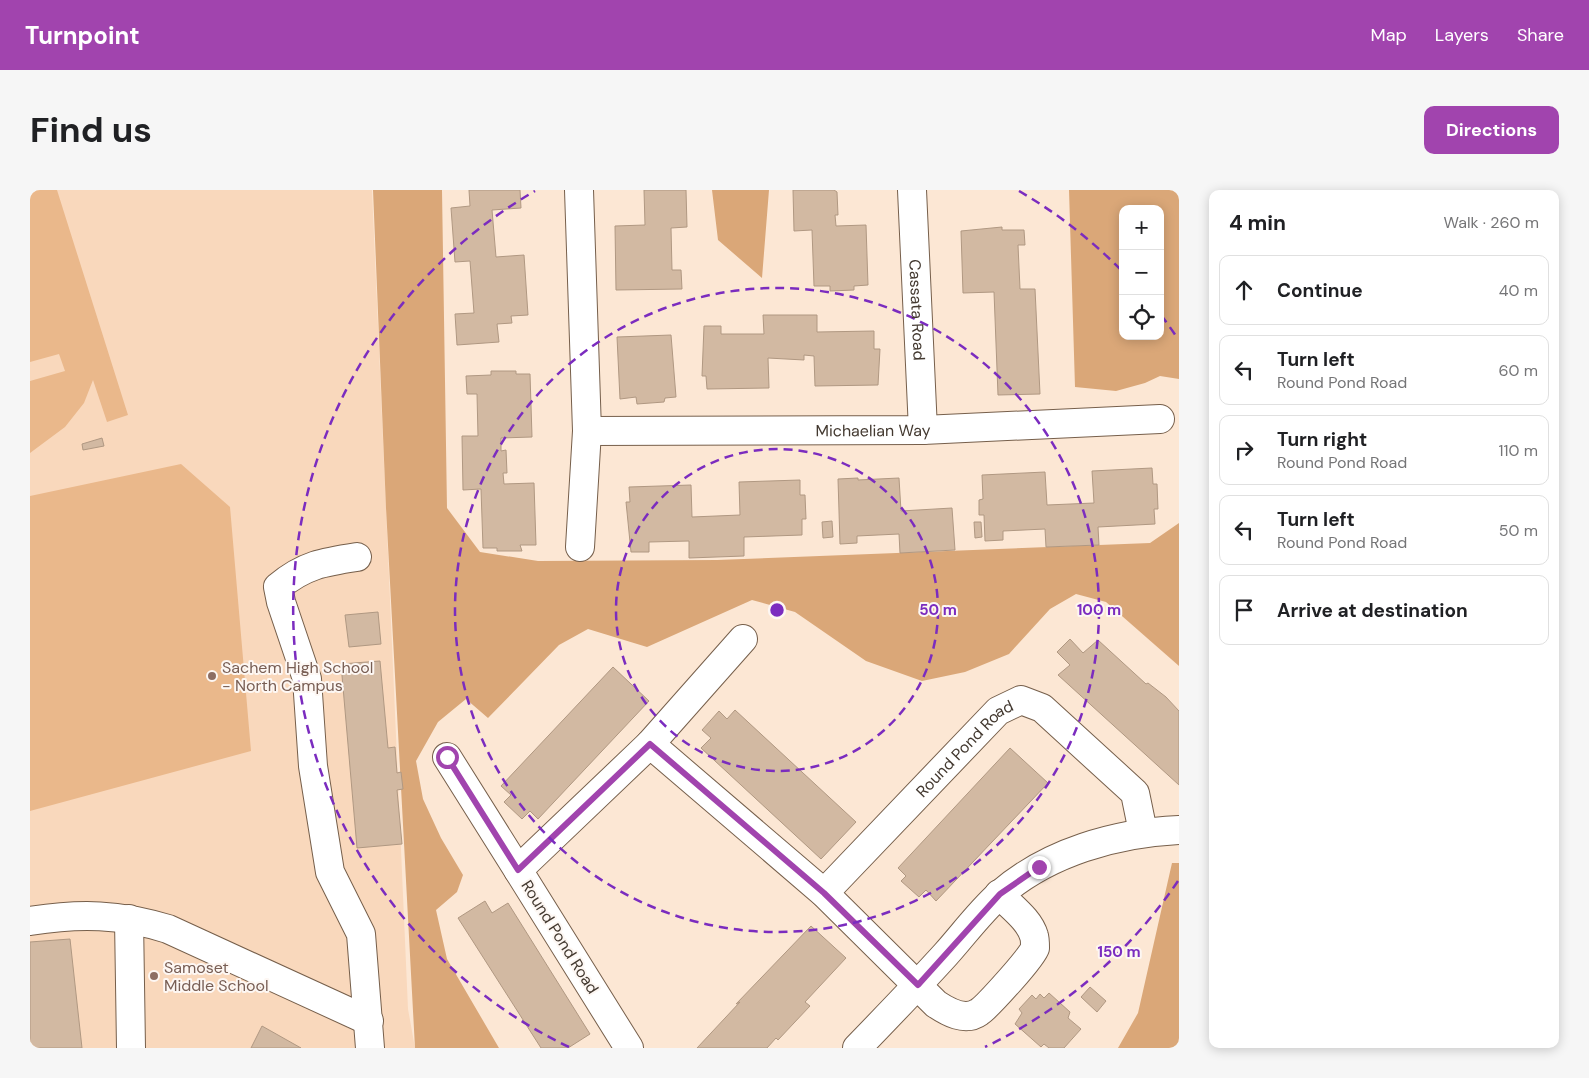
<!DOCTYPE html>
<meta charset="utf-8">
<style>
body{margin:0;font-family:"DM Sans",sans-serif;background:#f6f6f6;color:#202124}
.controls{position:absolute;right:15px;top:15px;display:grid;overflow:hidden;border-radius:10px;box-shadow:0 2px 12px #0003}
.controls button{width:45px;height:45px;display:grid;place-items:center;padding:0;border:0;border-bottom:1px solid #e0e0e0;background:#fff;color:#202124;font:25px sans-serif}
.stop{position:absolute;width:15px;height:15px;margin:-11px;border:4px solid #a144ae;border-radius:50%;background:#fff}
.stop.end{background:#a144ae;border-color:#fff;box-shadow:0 1px 5px #0008}
.list{margin:0;padding:0;list-style:none}
h2{display:flex;justify-content:space-between;align-items:center;height:65px;margin:0;padding:0 20px;font-size:21px}
h2 small{font-size:16px;font-weight:400;color:#757577}
.list li{display:grid;grid-template-columns:32px 1fr auto;gap:15px;align-items:center;box-sizing:border-box;height:70px;margin:0 10px 10px;padding:0 10px;border:1px solid #e0e0e0;border-radius:10px}
.list b{display:block;font-size:19px;white-space:nowrap}
.list p{margin:0;font-size:16px;white-space:nowrap;color:#757577}
.list em{font-size:16px;font-style:normal;color:#757577}
.icon{flex:none;width:28px;height:28px;fill:none;stroke:currentColor;stroke-width:2;stroke-linecap:round;stroke-linejoin:round}
.map{position:relative;flex:none;width:1149px;height:858px;overflow:hidden;border-radius:10px}
header{display:flex;align-items:center;gap:30px;box-sizing:border-box;height:70px;padding:0 25px;background:#a144ae;color:#fff}
header strong{font-size:24px}
nav{display:flex;gap:28px;margin-inline-start:auto;font-size:18px}
.intro{display:flex;align-items:center;justify-content:space-between;box-sizing:border-box;height:120px;padding:0 30px}
h1{margin:0;font-size:35px}
.button{padding:12px 22px;border-radius:10px;background:#a144ae;color:#fff;font-size:18px;font-weight:700}
main{display:flex;gap:30px;padding:0 30px}
aside{flex:1;background:#fff;border-radius:10px;box-shadow:0 2px 12px #0003}
.map>svg:first-child{display:block}
.built{fill:#f9d8bc}
.green{fill:#eab88b}
.forest{fill:#daa778;fill-rule:evenodd}
.building{fill:#d2b9a2;stroke:#b09882}
.lines{fill:none;stroke-linecap:round;stroke-linejoin:round}
.minor-casing{stroke:#765f4b;stroke-width:30}
.minor{stroke:#fff;stroke-width:28}
.route{stroke:#a144ae;stroke-width:6}
.ring{fill:none;stroke:#7b2cbf;stroke-width:2.5;stroke-dasharray:9 6}
.education-dot{fill:#8d6e63;stroke:#fdf7f3;stroke-width:2}
.labels{text-anchor:middle;dominant-baseline:central;stroke-width:4;stroke-linejoin:round;paint-order:stroke}
.street-label{font-size:16px;fill:#433930;stroke:#fdf7f3}
.education-label{font-size:16px;fill:#785e54;stroke:#fdf7f3;text-anchor:start}
.centre{fill:#7b2cbf;stroke:#fdf7f3;stroke-width:2.5}
.ring-label{font-size:15px;text-anchor:middle;font-weight:bold;fill:#7b2cbf;stroke:#fdf7f3;stroke-width:4;stroke-linejoin:round;paint-order:stroke}
</style>
<header>
<strong>Turnpoint</strong>
<nav><a>Map</a><a>Layers</a><a>Share</a></nav>
</header>
<div class="intro"><h1>Find us</h1><a class="button">Directions</a></div>
<main>
<div class="map">
<svg width="1149" height="858" viewBox="0 0 1149 858">
<rect width="100%" height="100%" fill="#fce7d4"/>
<path class="built" d="M0 0H342L378 819 385 858H0Z"/>
<path class="green" d="M0 0H27L98 225 77 232 63 190 54 213 35 237 0 263V191L35 181 29 164 0 172Z
M151 274 200 317 221 561 0 621V306Z"/>
<path class="forest" d="M343 0H412L417 318 450 362 508 371 687 370 1120 353 1149 333V476L1076 412 1046 404 1020 419 979 464 935 482 892 491 836 471 765 422 722 410 617 457 558 439 529 455 458 528 436 509 408 532 386 571 393 609 411 648 433 685 427 702 406 720 417 769 469 858H385L356 318Z
M682 0H739L732 88 688 50Z
M1039 0H1149V189L1130 186 1115 193 1086 201 1045 197ZM1093 19H1130V146H1093Z
M1142 673H1149V858H1088L1108 823Z"/>
<path class="building" d="M439 0H490L491 18 462 20 466 67 494 65 498 125 481 126 482 133 467 134 469 152 427 155 425 124 444 123 440 71 425 72 421 18 440 16Z
M614 0H656L657 37 641 38 642 80H651L652 99 586 100 585 36 615 35Z
M763 0H804L807 2 808 25H805L806 36 836 35 838 95 824 96V100L800 101V96H784L782 40 764 41Z
M972 37V40H994L995 55H988L990 99H1005L1010 204 968 205 964 102 933 103 931 41Z
M733 125H787V142L844 141V159H850L848 195 785 196 784 166 774 165V170L738 168 739 198 677 199 676 186H672L674 136H691V144H734Z
M641 145 646 207 635 208 634 212 607 214 606 207 590 209 587 147Z
M461 181H486V184H500L502 247 471 248V261L476 260 477 283H473L474 294 504 293 506 355H490L492 361H467V358H453L451 299 433 300 432 246H448L447 204H437L436 186 461 185Z
M72 248 74 256 53 260 52 254Z
M1122 278 1123 294H1127L1128 319H1124L1125 334 1068 337 1069 355 1016 357 1015 339 973 341V350L955 351 954 325H949V310L953 309 952 285 1015 282 1017 315 1064 313 1062 281Z
M828 288V290L869 288 871 321 922 318 925 360 870 363 869 344 827 346V353L810 354 808 289Z
M770 290V305H775L776 329H772V345L714 347V366L659 368V351L619 352V362H601L596 312H600L599 297 661 295 662 327 710 325 709 292Z
M802 331 803 347 793 348 792 332Z
M944 332H951L952 347 945 348Z
M348 422 351 454 319 457 315 425Z
M1040 449 1053 463 1068 450 1116 494 1118 493 1136 507 1149 521V595L1028 485 1040 475 1027 462Z
M350 471 358 558 365 557 367 583 371 582 373 599 367 600 372 654 327 658 311 474Z
M583 477 619 511 508 629 500 621 492 629 474 612 481 605 471 596Z
M705 520 826 632 791 669 671 558 681 548 672 540 689 521 697 529Z
M980 558 1018 593 906 711 896 700 889 707 871 691 876 686 868 678Z
M455 711 462 723 478 713 560 844 538 858H511L428 728Z
M781 736 816 768 775 812 780 816 748 850 746 848 737 858H667L710 812 706 814Z
M40 749 52 858H0V752Z
M1060 797 1076 811 1067 822 1051 807Z
M1019 803 1040 822 1038 828 1051 839 1034 858H1019L1014 854 1011 857 985 834 992 823 989 819 1002 805 1006 809 1010 804 1014 808Z
M232 836 271 858H221Z"/>
<g class="lines">
<defs>
<g id="minor">
<path d="M549 0 557 241 550 357"/>
<path id="s1" d="M882 0 893 240"/>
<path id="s2" d="M557 241 893 240 1130 229"/>
<path d="M327 367C294 372 274 375 248 397L251 412 277 489 283 576 300 682 331 744 340 858"/>
<path d="M620 554 713 449"/>
<path d="M417 567 488 680"/>
<path id="s3" d="M794 703 968 521 991 510 1012 518 1105 603 1113 642"/>
<path d="M99 729 101 858"/>
<path d="M0 731C51 723 89 724 138 739L339 831"/>
<path d="M599 858 488 680 620 554 794 703 906 814C918 822 935 832 949 822 957 817 1003 766 1005 758 1005 755 1005 749 1004 746 999 729 981 717 969 704"/>
<path d="M827 858C857 827 887 796 916 764 933 745 950 722 969 705 1018 662 1086 643 1149 640"/>
</g>
</defs>
<use href="#minor" class="minor-casing"/>
<use href="#minor" class="minor"/>
</g>
<g class="lines">
<path class="route" d="M417 567 488 680 620 554 794 703 888 795 970 704 1009 677"/>
</g>
<g class="ring">
<circle cx="747" cy="420" r="161"/>
<circle cx="747" cy="420" r="322"/>
<path d="M1148 691A484 484 0 0 1 955 857M539 857A484 484 0 0 1 505 1M989 1A484 484 0 0 1 1092 81M1131 125A484 484 0 0 1 1148 149"/>
</g>
<g class="education-dot">
<circle cx="182" cy="486" r="5"/>
<circle cx="124" cy="786" r="5"/>
</g>
<g class="labels">
<g class="street-label">
<text stroke="none"><textPath href="#s1" startOffset="120">Cassata Road</textPath></text>
<text stroke="none"><textPath href="#s2" startOffset="286">Michaelian Way</textPath></text>
<text stroke="none"><textPath href="#s3" startOffset="202">Round Pond Road</textPath></text>
<text transform="translate(530 747) rotate(58)">Round Pond Road</text>
</g>
<g class="education-label">
<text x="192" y="477">Sachem High School<tspan x="192" dy="18">- North Campus</tspan></text>
<text x="134" y="777">Samoset<tspan x="134" dy="18">Middle School</tspan></text>
</g>
</g>
<circle cx="747" cy="420" r="8" class="centre"/>
<g class="ring-label">
<text x="908" y="425">50 m</text>
<text x="1069" y="425">100 m</text>
<text x="1089" y="767">150 m</text>
</g>
</svg>
<div class="controls">
<button>+</button>
<button>−</button>
<button><svg class="icon" aria-label="locate" viewBox="0 0 24 24"><circle cx="12" cy="12" r="6"/><path d="M12 2v4M12 18v4M2 12h4M18 12h4"/></svg></button>
</div>
<div class="stop" style="left:417px;top:567px"></div>
<div class="stop end" style="left:1009px;top:677px"></div>
</div>
<aside>
<h2>4 min<small>Walk · 260 m</small></h2>
<ul class="list">
<li><svg class="icon" aria-label="ahead" viewBox="0 0 24 24"><path d="M12 20V5M6 11l6-6 6 6"/></svg><div><b>Continue</b></div><em>40 m</em></li>
<li><svg class="icon" aria-label="left" viewBox="0 0 24 24"><path d="M17 20v-9H6M10 6l-5 5 5 5"/></svg><div><b>Turn left</b><p>Round Pond Road</p></div><em>60 m</em></li>
<li><svg class="icon" aria-label="right" viewBox="0 0 24 24"><path d="M7 20v-9h11M14 6l5 5-5 5"/></svg><div><b>Turn right</b><p>Round Pond Road</p></div><em>110 m</em></li>
<li><svg class="icon" aria-label="left" viewBox="0 0 24 24"><path d="M17 20v-9H6M10 6l-5 5 5 5"/></svg><div><b>Turn left</b><p>Round Pond Road</p></div><em>50 m</em></li>
<li><svg class="icon" aria-label="arrive" viewBox="0 0 24 24"><path d="M6 21V4h12l-3 4 3 4H6"/></svg><div><b>Arrive at destination</b></div></li>
</ul>
</aside>
</main>
